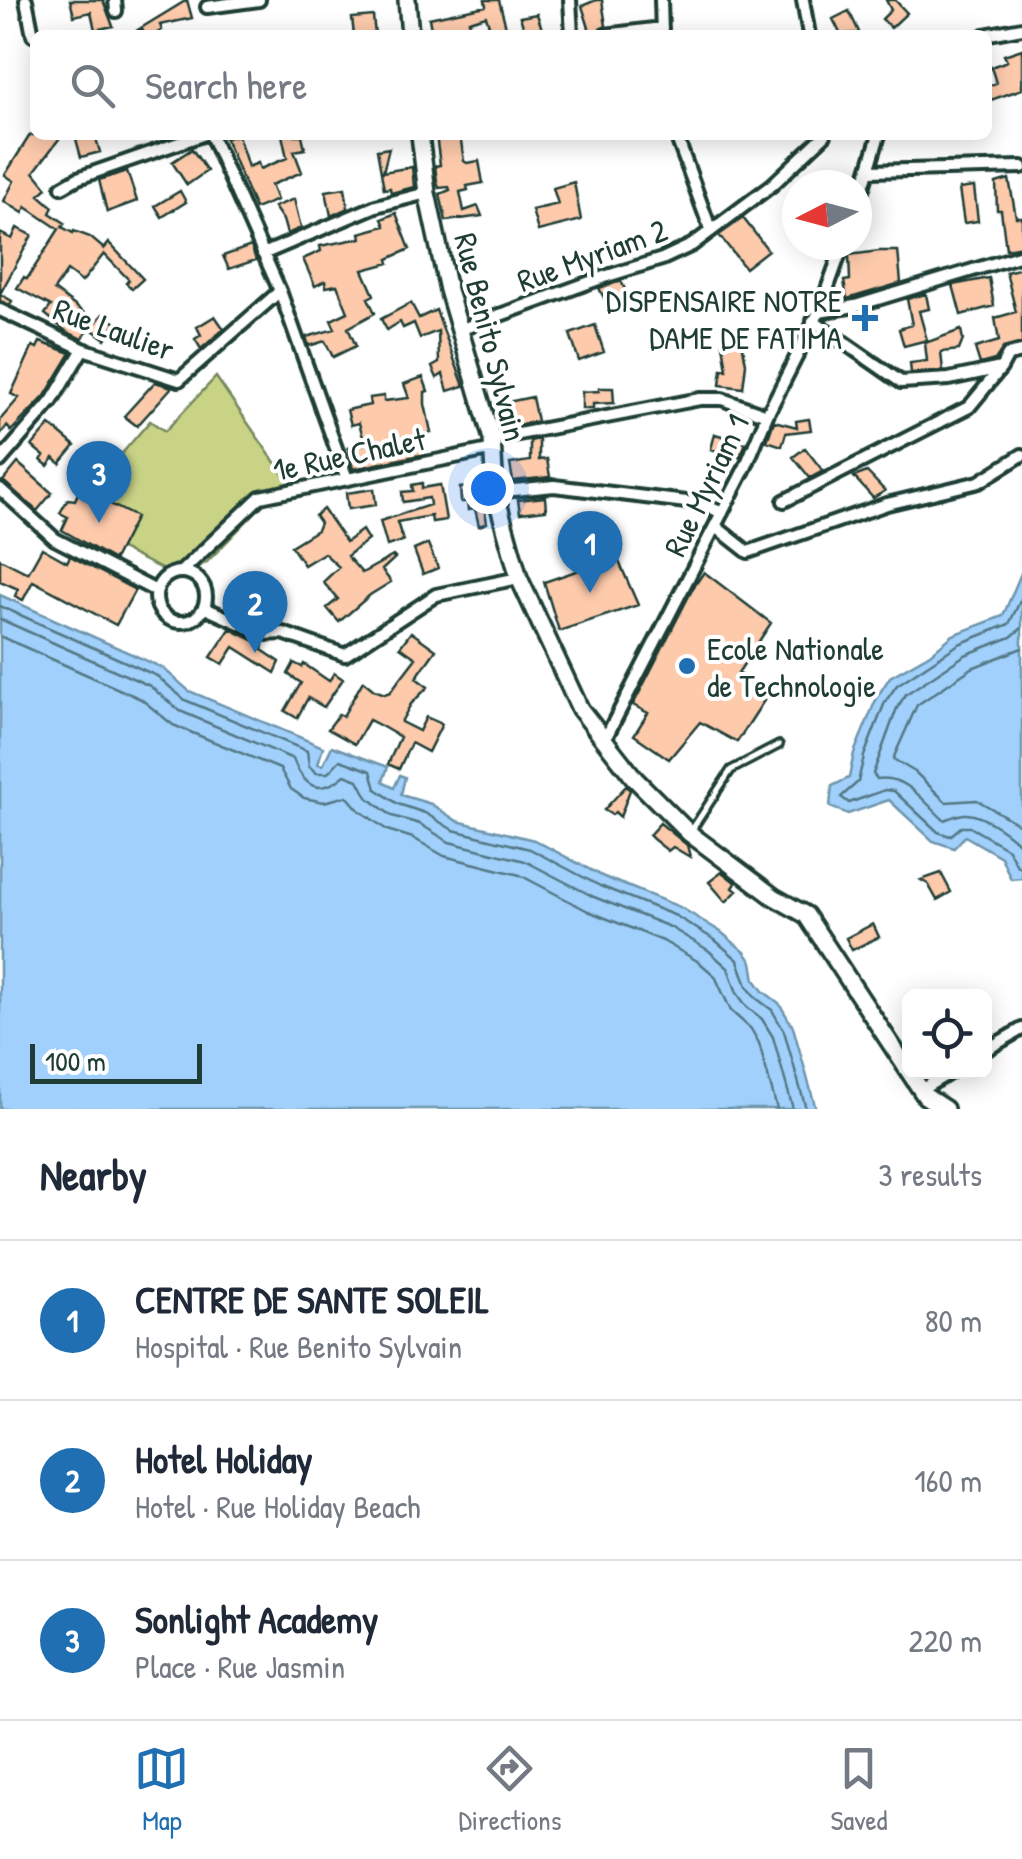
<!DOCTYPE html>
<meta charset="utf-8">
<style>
body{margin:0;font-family:"Patrick Hand",sans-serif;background:#f2f2f3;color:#1f2937}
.controls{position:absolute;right:30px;bottom:30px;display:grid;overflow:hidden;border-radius:15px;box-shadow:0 5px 25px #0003}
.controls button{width:90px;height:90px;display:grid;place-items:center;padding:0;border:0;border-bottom:2px solid #e0e1e3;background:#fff;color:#1f2937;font:50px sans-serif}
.compass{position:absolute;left:782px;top:170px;width:90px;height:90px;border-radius:50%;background:#fff;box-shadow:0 5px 25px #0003;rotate:264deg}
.scale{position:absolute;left:30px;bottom:25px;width:172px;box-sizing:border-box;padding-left:10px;border:5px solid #1f3d34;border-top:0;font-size:28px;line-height:35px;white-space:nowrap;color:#1f3d34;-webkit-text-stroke:8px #fff;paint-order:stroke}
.you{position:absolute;left:488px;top:488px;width:35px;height:35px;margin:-25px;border:8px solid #fff;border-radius:50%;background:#1a73e8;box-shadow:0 0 0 15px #1a73e833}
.badge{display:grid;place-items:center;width:65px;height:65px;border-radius:50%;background:#1f6fb2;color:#fff;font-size:32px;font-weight:700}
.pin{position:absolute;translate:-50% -82px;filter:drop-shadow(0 2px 5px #0008)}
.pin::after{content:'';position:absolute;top:52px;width:35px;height:30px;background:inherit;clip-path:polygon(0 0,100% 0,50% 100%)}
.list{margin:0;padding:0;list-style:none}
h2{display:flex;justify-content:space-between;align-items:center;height:130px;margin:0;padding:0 40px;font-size:42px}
h2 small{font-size:32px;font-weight:400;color:#747a83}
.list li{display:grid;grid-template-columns:65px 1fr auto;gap:30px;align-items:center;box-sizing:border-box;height:160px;padding:0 40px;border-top:2px solid #e0e1e3}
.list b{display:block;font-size:38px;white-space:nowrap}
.list p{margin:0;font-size:32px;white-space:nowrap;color:#747a83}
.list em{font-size:32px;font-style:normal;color:#747a83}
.icon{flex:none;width:55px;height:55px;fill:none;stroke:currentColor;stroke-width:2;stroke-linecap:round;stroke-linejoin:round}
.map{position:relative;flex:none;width:1022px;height:1109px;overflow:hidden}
.search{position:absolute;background:#fff;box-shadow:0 5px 25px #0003;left:30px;right:30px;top:30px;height:110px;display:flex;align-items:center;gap:25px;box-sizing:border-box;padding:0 35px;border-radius:15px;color:#747a83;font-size:38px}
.sheet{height:610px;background:#fff}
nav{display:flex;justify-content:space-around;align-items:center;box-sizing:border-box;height:140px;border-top:2px solid #e0e1e3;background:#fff;font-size:28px;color:#747a83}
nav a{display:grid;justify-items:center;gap:5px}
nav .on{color:#1f6fb2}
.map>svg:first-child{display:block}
.green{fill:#c8d386;stroke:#74885d;stroke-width:2.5}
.water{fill:#a1d0fc;stroke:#6d95ac;stroke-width:2.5}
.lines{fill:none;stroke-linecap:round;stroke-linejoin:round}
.shore{stroke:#537884;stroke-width:2.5}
.building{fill:#fdcaac;stroke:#1f3d34;stroke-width:2.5}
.lane-casing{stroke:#1f3d34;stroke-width:12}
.street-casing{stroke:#1f3d34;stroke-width:18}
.secondary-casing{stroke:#1f3d34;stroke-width:22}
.lane{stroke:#fff;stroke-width:5}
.street{stroke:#fff;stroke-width:10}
.secondary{stroke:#fff;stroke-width:15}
.poi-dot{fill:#1f6fb2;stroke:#fff;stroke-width:4}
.labels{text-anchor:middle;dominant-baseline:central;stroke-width:8;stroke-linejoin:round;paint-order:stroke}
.street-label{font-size:32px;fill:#1f3d34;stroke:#fff}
.poi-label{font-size:32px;fill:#1f3d34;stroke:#fff;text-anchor:end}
</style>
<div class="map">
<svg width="1022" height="1109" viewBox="0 0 1022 1109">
<rect width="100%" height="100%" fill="#fff"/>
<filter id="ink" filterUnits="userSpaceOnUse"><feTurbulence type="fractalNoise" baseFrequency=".01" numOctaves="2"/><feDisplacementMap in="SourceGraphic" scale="20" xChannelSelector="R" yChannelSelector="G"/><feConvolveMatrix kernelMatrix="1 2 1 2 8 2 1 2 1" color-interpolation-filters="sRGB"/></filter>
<g filter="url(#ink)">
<path class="green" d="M216 377 292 487 274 493 207 562 180 578 64 521 150 421 165 431Z"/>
<path class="water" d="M1022 571V878L1011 879 1001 857 965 836 954 848 933 841 889 800 848 814 830 807 832 786 849 778 854 753 877 697 890 677 930 654 953 635 1003 616Z
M0 595 163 668 189 691 323 747 318 764 323 765 332 746 388 767 383 781 394 788 400 775 405 777 401 795 431 804 457 821 534 840 604 877 680 907 721 932 745 952 752 962 755 980 763 991 779 1003 793 1027 816 1109H0Z"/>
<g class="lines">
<path class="shore" d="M1022 597 1009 624 959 644 897 685 885 702 864 756 858 782 841 797 849 803 885 790 894 791 938 832 950 836 961 827H970L1008 849 1017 866 1022 868
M0 606 157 676 185 700 307 751 309 766 316 773H328L340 760 371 771 376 789 398 804 425 813 453 830 530 849 600 886 676 916 715 940 738 960 747 986 756 998 772 1010 784 1031 806 1109
M0 619 150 686 180 711 293 759C304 787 319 797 345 775L358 780 367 797 392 816 420 824 449 842 525 861 594 897 670 927 708 950 728 968 737 993 747 1007 762 1019 773 1037 793 1109
M1022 628 1011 637 965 655 906 694 897 708 873 774 877 779C906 774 924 802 944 820 951 818 959 813 967 814 984 815 1013 835 1022 848
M0 636 141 699 173 725 280 769 291 789 304 798 324 802 347 796 359 810 387 830 413 838 444 856 520 875 588 911 663 941 699 962 715 976 731 1011 751 1029 759 1043 777 1109
M1022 648 972 668 917 705 893 759 915 772 946 802 977 800 1022 826"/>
</g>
<path class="building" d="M70 0H103L113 26 95 30 91 12 74 16Z
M187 0 192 18 160 25 162 30 154 35H145L142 29 136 31Z
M485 0H499L508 35H492L486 16 469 21 470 25 465 26 467 35H432L429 18 486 6Z
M596 0H602L606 26 597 31H590L582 6Z
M886 0H895L907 13 891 28 882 19 891 10Z
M849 11 859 32 841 35 833 19Z
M537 14 544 35H526L520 17Z
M373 16 375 35H354L352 18Z
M1022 49V89L991 100 987 86 996 83 991 67 1007 61 1004 55Z
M30 135H62L34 172 47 188 39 195 53 207 50 213 65 223 62 227 73 233 74 231 90 237 104 249 109 243 143 279 132 289 126 283 129 280 104 254 82 282 67 271 54 290 96 322 103 314 116 323 105 339 90 328 82 339 67 332 45 314 51 306 17 288 24 277 27 279 59 229 26 207 23 213 4 201 14 181 5 175Z
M95 135 100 152 81 157 76 139Z
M238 135 248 167 258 163 260 169 287 158 282 135H302L305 149 294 151 302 172 271 185 277 200 255 209 225 138Z
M436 135H460L464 161 467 163 479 161 483 183 467 186 468 190 460 192 464 211 478 206 482 216 446 221 440 194 450 190 449 187 439 188 437 181 435 166 440 165Z
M389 148 383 172 412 167 414 187 391 193 390 188 384 189 377 150Z
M192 149 207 171 187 185 172 162Z
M127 171 137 201 107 212 99 180Z
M1009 179 1016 217H1022V246L1006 249 1001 210H997L996 183Z
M574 182 581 220 538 231 532 210 558 204 553 188Z
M974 187 978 221 964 223 959 189Z
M345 188 348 208 331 216 326 191Z
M180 191 186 202 162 217 155 206Z
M294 199 301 228 287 234 283 220 274 207Z
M396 213 410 249 388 259 389 263 363 270 374 295 368 298 375 313 348 328 356 346 333 357 325 341 309 346 306 337 335 329 331 320 348 312 337 285 326 287 325 281 315 286 303 259 321 251 320 246 361 238 360 233 385 226 382 219Z
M743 218 768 250 745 268 719 235Z
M17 228 32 235 0 294 12 301 10 305 0 301V233L12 239Z
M251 246 256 260 229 269 223 256Z
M879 251H898L901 283 847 299 844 281 850 280 849 255Z
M1022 268V343L1003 348 995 360 980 364 975 348 999 341 995 318 1016 312 1006 272Z
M989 278 994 306 961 315 953 285Z
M621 281 631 302 611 312 599 288Z
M926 294 929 309 919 311 927 340 904 346 899 329 912 325 907 299Z
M411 303 419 318 436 310 464 386 448 391 443 374 437 378 432 367 439 363 438 331 420 338 414 323 403 328 400 322 387 330 381 319Z
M215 316 224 329 201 349 195 339 201 335 197 327Z
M595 325 604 352 579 361 570 334Z
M961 330 963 340 959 350 941 352 943 371 911 373 910 363 927 361 925 343Z
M742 341 746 364 743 388 720 385 722 369 727 370 723 344Z
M40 342 71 353 45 396 11 431 7 426 0 435V420L19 398 11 394 33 346 37 348Z
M423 377 428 391 425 392V404L431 432 421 434 425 454 353 469 348 448 365 444 359 423 351 425 347 410 370 405 369 398 384 396V401L409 398 404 384Z
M155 382 172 387 137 426 124 416Z
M599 388H613L614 403 593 404V409H582V392L599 391Z
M532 397 537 421 508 427 503 403Z
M809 419 811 430 786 433 782 446 767 441 774 421 797 427 796 421Z
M50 425 75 446 60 464 54 458 48 466 41 460 44 456 32 446Z
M715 434 746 443 740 457 711 449Z
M539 439V460L547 459 550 477 513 481 510 464 530 461V441Z
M805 448 823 471 810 478 793 457Z
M18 463 52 493 37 511 3 481Z
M867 472 885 491 873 498 854 477Z
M422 483V488L440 485 446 520 432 522 431 516 397 522 403 541 387 546 380 521 430 505 429 498 403 502 402 492 413 491 412 485Z
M481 486 487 523 479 526 475 509 468 510 467 502H461L460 488Z
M80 489 136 517 114 560 62 530 68 517 60 513 68 499 75 500Z
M374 489 376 505 348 509 346 493Z
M545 497 546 510 520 513 518 500Z
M323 509 346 542 362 530 368 540 347 556 362 573 393 556 395 558 382 570 391 582 370 595 339 622 327 608 338 599 323 582 339 567 324 553 304 565 291 546 317 530 320 523 315 516Z
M428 544 438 568 423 574 414 550Z
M42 548 67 562 70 556 135 590 116 625 33 581 23 600 15 596 18 589 0 581V559L28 573Z
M617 557 638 605 559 631 544 582Z
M704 572 771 623 738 673 769 693 737 742 700 722 669 759 634 735 648 713 633 705 693 588Z
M230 629 263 645 262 650 280 662 275 673 234 647 223 664 211 657Z
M411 632 436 650 416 678 428 687 411 704 401 722 419 731 426 717 442 724 428 752 411 743 399 769 388 764 400 737 381 726 369 720 355 744 328 729 339 714 343 716 363 681 374 690 385 694 390 692 416 658 400 647Z
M294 663 302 667 304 664 329 681 334 673 343 679 324 707 308 698 297 718 285 711 301 683 288 674Z
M626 786 630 790 620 817 615 812 612 815 604 810Z
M660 823 687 845 690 857 673 847 668 851 653 839 649 835Z
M722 872 736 883 733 888 737 891 726 902 709 882Z
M941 873 951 892 937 900 928 884 921 880Z
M873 924 879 937 852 950 846 938Z"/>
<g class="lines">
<defs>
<path id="lane" d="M691 831 731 770 779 745"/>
<path id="street" d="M26 0 33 35
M115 0 116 11
M570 0 572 35
M661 0 662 34
M803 0 809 35
M207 7 259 0
M605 35 662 28
M984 35 1022 28
M211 135 280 291
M676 135 711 231
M870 171 1022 167
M62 187 78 178 202 135
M857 207 879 135
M263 254 376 206 427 193
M0 310 83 349 179 380 280 291 347 479
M819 312 855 306 1022 255
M813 321 901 382 949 379 1001 368 1008 355 1022 352
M459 330 604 277 662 259 692 245 772 185 825 135
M492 439 700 399H722L767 415
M0 461 52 401 83 349
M0 489 55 539 156 591
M495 492 554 486 703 504 722 513
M784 501 969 407 1001 368
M715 526 748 552 887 504 979 482 1022 455
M182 571 260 497 494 449
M156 597a25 25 0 1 1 50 0a25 25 0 1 1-50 0Z
M205 608 264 634 283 633 345 655 436 595 519 578
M604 741 746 466 767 415 819 312 843 245
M984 1051 1022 1029
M921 1090 951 1072"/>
<path id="secondary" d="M407 0 410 35
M420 135 427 193 448 290 492 439 495 492 519 578 580 709 635 779 689 833 774 897 806 915 925 1096 945 1109"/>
</defs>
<use href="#lane" class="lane-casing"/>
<use href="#street" class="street-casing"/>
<use href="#secondary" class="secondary-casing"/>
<use href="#lane" class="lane"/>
<use href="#street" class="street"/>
<use href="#secondary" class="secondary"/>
</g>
</g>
<g class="poi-dot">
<path d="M860 303h10v10h10v10h-10v10h-10v-10h-10v-10h10z"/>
<circle cx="687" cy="666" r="10"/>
</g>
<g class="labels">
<g class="street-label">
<text transform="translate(592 255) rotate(-20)">Rue Myriam 2</text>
<text transform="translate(114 329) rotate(20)">Rue Laulier</text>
<text transform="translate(491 337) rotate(76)">Rue Benito Sylvain</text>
<text transform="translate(349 454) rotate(-12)">1e Rue Chalet</text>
<text transform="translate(706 485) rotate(-64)">Rue Myriam 1</text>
</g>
<g class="poi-label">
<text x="842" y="300">DISPENSAIRE NOTRE<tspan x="842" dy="37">DAME DE FATIMA</tspan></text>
<text x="707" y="648" text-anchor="start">Ecole Nationale<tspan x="707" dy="37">de Technologie</tspan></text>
</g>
</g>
</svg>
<div class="controls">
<button><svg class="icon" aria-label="locate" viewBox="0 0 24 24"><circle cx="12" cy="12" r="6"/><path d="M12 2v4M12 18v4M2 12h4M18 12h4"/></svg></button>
</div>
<svg class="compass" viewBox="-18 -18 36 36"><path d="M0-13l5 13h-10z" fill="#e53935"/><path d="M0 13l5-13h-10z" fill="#747a83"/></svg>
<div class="scale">100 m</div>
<div class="you"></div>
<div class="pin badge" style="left:590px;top:593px">1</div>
<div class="pin badge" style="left:255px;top:653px">2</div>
<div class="pin badge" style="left:99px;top:523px">3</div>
<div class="search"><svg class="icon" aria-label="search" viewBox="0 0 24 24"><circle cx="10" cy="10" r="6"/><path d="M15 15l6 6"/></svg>Search here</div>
</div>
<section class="sheet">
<h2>Nearby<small>3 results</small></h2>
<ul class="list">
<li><span class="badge">1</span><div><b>CENTRE DE SANTE SOLEIL</b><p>Hospital · Rue Benito Sylvain</p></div><em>80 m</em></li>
<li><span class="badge">2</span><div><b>Hotel Holiday</b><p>Hotel · Rue Holiday Beach</p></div><em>160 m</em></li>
<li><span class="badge">3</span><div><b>Sonlight Academy</b><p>Place · Rue Jasmin</p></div><em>220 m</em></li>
</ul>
</section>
<nav>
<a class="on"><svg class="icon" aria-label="map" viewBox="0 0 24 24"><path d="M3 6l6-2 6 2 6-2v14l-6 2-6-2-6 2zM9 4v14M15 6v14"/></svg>Map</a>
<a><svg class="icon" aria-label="directions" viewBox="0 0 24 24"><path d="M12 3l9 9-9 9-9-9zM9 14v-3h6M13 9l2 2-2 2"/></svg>Directions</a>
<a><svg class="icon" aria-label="saved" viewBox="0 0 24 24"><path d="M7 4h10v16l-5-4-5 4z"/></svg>Saved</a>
</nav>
